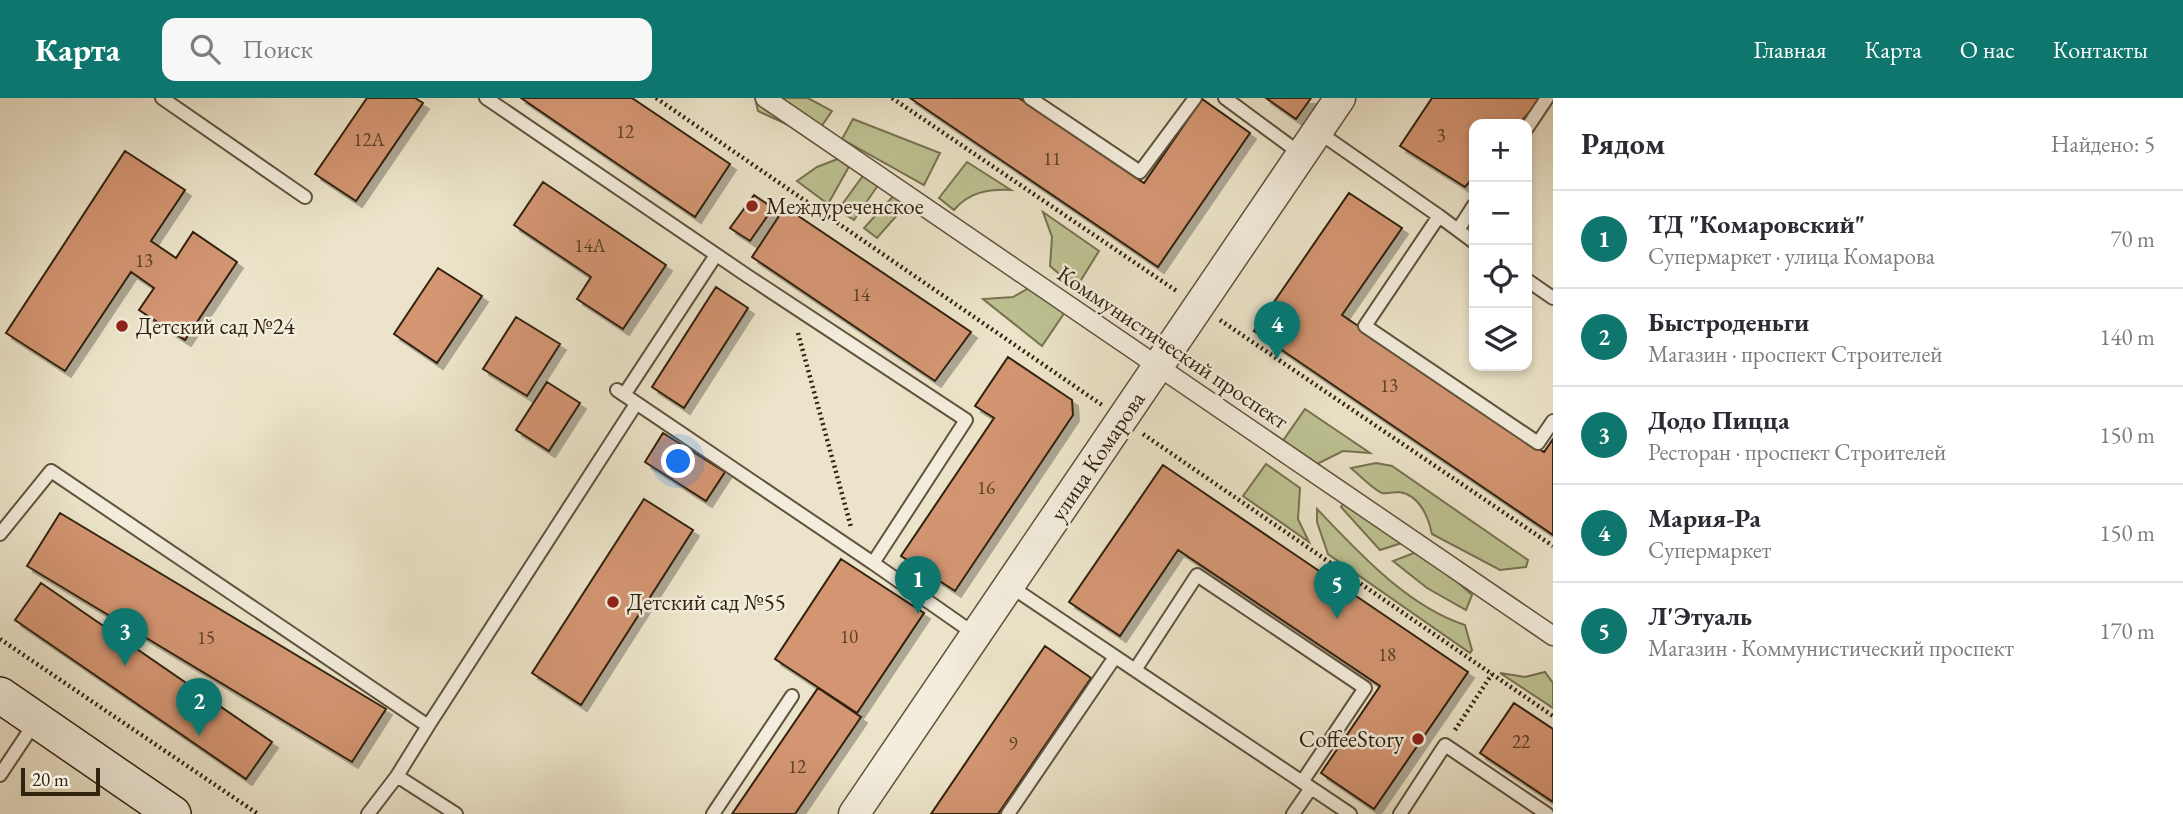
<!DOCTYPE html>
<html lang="ru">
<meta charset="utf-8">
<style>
body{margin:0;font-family:"EB Garamond",serif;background:#f7f7f7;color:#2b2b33}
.controls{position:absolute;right:21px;top:21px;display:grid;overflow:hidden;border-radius:14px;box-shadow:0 4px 10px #0003}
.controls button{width:63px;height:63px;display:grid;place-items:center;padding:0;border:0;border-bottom:2px solid #e1e1e2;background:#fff;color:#2b2b33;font:35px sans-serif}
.scale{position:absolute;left:21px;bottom:18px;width:79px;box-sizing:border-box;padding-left:7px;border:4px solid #31230e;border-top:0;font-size:19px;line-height:24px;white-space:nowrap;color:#31230e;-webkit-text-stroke:5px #f3eddd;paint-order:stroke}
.you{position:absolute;left:679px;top:364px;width:24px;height:24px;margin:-18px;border:5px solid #fff;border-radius:50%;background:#1a73e8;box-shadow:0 0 0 10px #1a73e833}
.badge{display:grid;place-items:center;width:46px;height:46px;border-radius:50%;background:#0f766e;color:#fff;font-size:23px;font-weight:700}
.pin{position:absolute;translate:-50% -58px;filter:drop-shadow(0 2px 4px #0008)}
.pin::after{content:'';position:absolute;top:37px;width:24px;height:21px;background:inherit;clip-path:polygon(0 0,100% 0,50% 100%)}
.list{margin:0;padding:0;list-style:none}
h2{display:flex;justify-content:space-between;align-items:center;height:91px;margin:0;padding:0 28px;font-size:30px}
h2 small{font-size:23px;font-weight:400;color:#7c7c81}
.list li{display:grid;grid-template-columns:46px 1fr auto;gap:21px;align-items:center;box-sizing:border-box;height:98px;padding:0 28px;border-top:2px solid #e1e1e2}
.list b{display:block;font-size:26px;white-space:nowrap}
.list p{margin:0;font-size:23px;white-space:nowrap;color:#7c7c81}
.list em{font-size:23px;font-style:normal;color:#7c7c81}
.icon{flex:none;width:38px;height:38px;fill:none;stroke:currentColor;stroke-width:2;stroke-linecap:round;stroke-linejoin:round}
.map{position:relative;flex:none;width:1553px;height:716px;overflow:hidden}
header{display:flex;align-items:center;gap:42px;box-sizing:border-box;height:98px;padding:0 35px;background:#0f766e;color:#fff}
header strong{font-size:33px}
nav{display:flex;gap:38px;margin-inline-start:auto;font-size:24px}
.search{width:490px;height:63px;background:#f7f7f7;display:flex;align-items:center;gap:18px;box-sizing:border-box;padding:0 24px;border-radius:14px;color:#7c7c81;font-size:26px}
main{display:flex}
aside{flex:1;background:#fff}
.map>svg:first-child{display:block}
.green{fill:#bdc293;stroke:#777250;stroke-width:2}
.building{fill:#d39572;stroke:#31230e;stroke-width:2;filter:url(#shadow)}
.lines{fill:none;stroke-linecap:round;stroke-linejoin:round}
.service-casing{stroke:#60533d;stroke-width:16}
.pedestrian-casing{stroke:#60533d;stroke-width:21}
.tertiary-casing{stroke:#60533d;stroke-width:33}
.secondary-casing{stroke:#31230e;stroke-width:38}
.path{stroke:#31230e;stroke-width:4.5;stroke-dasharray:2 3.5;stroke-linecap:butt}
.service{stroke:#f3eddd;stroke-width:12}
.pedestrian{stroke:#f3eddd;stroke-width:18}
.tertiary{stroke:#f3eddd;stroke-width:30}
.secondary{stroke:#f3eddd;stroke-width:35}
.poi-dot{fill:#8f2418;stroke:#f3eddd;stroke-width:2.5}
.labels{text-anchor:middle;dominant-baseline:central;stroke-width:5;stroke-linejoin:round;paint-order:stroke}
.number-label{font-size:19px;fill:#5a4027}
.poi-label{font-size:23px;fill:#31230e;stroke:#f3eddd;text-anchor:start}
.street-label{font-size:23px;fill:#31230e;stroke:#f3eddd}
</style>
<header>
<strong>Карта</strong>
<div class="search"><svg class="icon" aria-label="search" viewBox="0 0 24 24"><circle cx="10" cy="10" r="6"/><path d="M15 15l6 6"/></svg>Поиск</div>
<nav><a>Главная</a><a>Карта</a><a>О нас</a><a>Контакты</a></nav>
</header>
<main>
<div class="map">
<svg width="1553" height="716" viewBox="0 0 1553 716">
<defs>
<filter id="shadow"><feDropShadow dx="6" dy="6" stdDeviation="0" flood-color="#0004"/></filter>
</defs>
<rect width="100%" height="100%" fill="#ece4ca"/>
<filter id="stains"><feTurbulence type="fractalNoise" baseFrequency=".00286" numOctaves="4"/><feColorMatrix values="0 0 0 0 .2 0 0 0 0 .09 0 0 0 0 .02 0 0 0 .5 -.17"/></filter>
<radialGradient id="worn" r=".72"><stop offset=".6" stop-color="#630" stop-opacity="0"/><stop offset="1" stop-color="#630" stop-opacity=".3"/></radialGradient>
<path class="green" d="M755 0H808L832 13 814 39 758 13Z
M853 21 940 55 924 87 842 41Z
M843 59 851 65 828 106 797 83 817 69Z
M967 64 1011 92C988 91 969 94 954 112L939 100Z
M865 75 881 83 854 122 838 112Z
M896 95 906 107 877 140 864 130Z
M1043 114 1099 153 1076 190 1050 168 1052 139Z
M1034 187 1067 211 1042 248 983 201 1013 199Z
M1305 311 1370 355 1343 353 1313 368 1280 347Z
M1376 365 1392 368 1528 462 1526 469 1500 472 1432 436C1428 418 1420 397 1399 394 1394 394 1387 396 1382 395 1375 393 1358 376 1351 370Z
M1266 366 1300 390 1298 421 1309 444 1243 398Z
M1352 394 1408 443 1380 452 1341 409Z
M1317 411C1358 454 1407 508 1465 527L1472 552 1470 555 1328 456 1317 424Z
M1422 452 1472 497 1466 512 1427 490 1393 463Z
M1545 574 1553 585V610L1500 575 1525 579Z"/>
<path class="building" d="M367 0H415L423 5 356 103 315 76Z
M521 0H632L730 66 695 119Z
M910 0H1019L1144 85 1202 1 1250 35 1158 169Z
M1266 0H1311L1296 21Z
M1432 0H1542L1519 26H1474V79L1465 89 1400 48Z
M125 53 185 92 151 143 176 160 193 134 237 164 185 242 139 212 154 190 131 174 65 273 6 235Z
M543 84 666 167 623 231 577 201 591 179 514 127Z
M1349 95 1402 130 1342 217 1544 354 1553 341V437L1254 233Z
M754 97 773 110 750 143 730 130Z
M785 109 971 234 935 283 752 159Z
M438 170 482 198 437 265 394 236Z
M716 189 748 210 684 310 652 289Z
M516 219 560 246 527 298 483 271Z
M1008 259 1072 302 1073 317 955 493 901 458 994 320 975 308Z
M547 284 580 305 549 353 516 332Z
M663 335 725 374 706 403 645 364Z
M1163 367 1468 574 1374 711 1321 675 1380 588 1178 452 1120 538 1069 504Z
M644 401 693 432 581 607 532 575Z
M60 415 386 611 352 664 27 468Z
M841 461 924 515 857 615 775 561Z
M41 485 272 644 246 681 15 522Z
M1045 548 1091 580 998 716H931Z
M818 590 861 619 795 716H732Z
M1514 605 1553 631V704L1480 655Z"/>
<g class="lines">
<defs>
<path id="service" d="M162 0 305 99
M486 0 746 177 966 322 873 465 976 537
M1030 0 1140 74 1195 0
M1225 0 1301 56
M1527 30 1547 0
M1317 33 1439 118 1365 228 1538 345 1553 323
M1439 118 1474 144
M1458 132 1474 107
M1527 182 1553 200
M617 292 873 465
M624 297 716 157
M0 436 51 373 428 628 397 678
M1010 488 1135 572 1197 477 1365 590 1302 684
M1135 572 1350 716
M428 628 636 306
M0 677 36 623
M368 716 397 678 456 716
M713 716 792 598
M1008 716 1115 559
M1293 716 1311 690
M1400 716 1445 647 1547 716"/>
<path id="pedestrian" d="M765 0 1553 538"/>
<path id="tertiary" d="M854 716 1340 0"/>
<path id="secondary" d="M0 597 173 716"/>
</defs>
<use href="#service" class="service-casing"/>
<use href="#pedestrian" class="pedestrian-casing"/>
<use href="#tertiary" class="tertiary-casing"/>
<use href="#secondary" class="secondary-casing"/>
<path class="path" d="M656 0 1102 307
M892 0 1178 194
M1220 222 1553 448
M798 235 851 429
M1143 336 1553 618
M0 541 258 716
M1455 632 1492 576"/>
<use href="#service" class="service"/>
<use href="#pedestrian" class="pedestrian"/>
<use href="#tertiary" class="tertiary"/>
<use href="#secondary" class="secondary"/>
</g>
<g class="poi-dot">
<circle cx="752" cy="108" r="7"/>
<circle cx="122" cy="228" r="7"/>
<circle cx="613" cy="504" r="7"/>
<circle cx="1418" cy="641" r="7"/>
</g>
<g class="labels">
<g class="number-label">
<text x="625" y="33">12</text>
<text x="1441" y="37">3</text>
<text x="369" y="41">12А</text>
<text x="1052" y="60">11</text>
<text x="590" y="147">14А</text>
<text x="144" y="162">13</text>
<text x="861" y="196">14</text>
<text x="1389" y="287">13</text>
<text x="986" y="389">16</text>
<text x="849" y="538">10</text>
<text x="206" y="539">15</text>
<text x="1387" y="556">18</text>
<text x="1521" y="643">22</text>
<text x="1013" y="645">9</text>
<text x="797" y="668">12</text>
</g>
<g class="poi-label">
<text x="766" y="108">Междуреченское</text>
<text x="136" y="228">Детский сад №24</text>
<text x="627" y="504">Детский сад №55</text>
<text x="1404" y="641" text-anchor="end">CoffeeStory</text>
</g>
<g class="street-label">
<text transform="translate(1173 249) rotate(34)">Коммунистический проспект</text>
<text transform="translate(1097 358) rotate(-56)">улица Комарова</text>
</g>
</g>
<rect width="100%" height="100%" filter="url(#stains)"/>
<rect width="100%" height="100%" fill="url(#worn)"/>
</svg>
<div class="controls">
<button>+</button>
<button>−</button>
<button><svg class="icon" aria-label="locate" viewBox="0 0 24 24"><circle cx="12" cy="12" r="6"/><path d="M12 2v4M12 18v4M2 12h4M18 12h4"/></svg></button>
<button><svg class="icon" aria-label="layers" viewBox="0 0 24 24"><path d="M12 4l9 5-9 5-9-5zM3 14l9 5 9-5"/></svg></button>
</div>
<div class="scale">20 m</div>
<div class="you"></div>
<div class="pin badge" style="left:918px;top:516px">1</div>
<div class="pin badge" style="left:199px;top:638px">2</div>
<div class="pin badge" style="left:125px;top:568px">3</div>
<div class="pin badge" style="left:1277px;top:261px">4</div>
<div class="pin badge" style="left:1337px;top:521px">5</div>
</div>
<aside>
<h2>Рядом<small>Найдено: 5</small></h2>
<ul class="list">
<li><span class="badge">1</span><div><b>ТД &quot;Комаровский&quot;</b><p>Супермаркет · улица Комарова</p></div><em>70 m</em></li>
<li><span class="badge">2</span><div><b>Быстроденьги</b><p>Магазин · проспект Строителей</p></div><em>140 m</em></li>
<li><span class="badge">3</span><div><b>Додо Пицца</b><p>Ресторан · проспект Строителей</p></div><em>150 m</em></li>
<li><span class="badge">4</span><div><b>Мария-Ра</b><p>Супермаркет</p></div><em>150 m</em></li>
<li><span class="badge">5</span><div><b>Л'Этуаль</b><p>Магазин · Коммунистический проспект</p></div><em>170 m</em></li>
</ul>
</aside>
</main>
